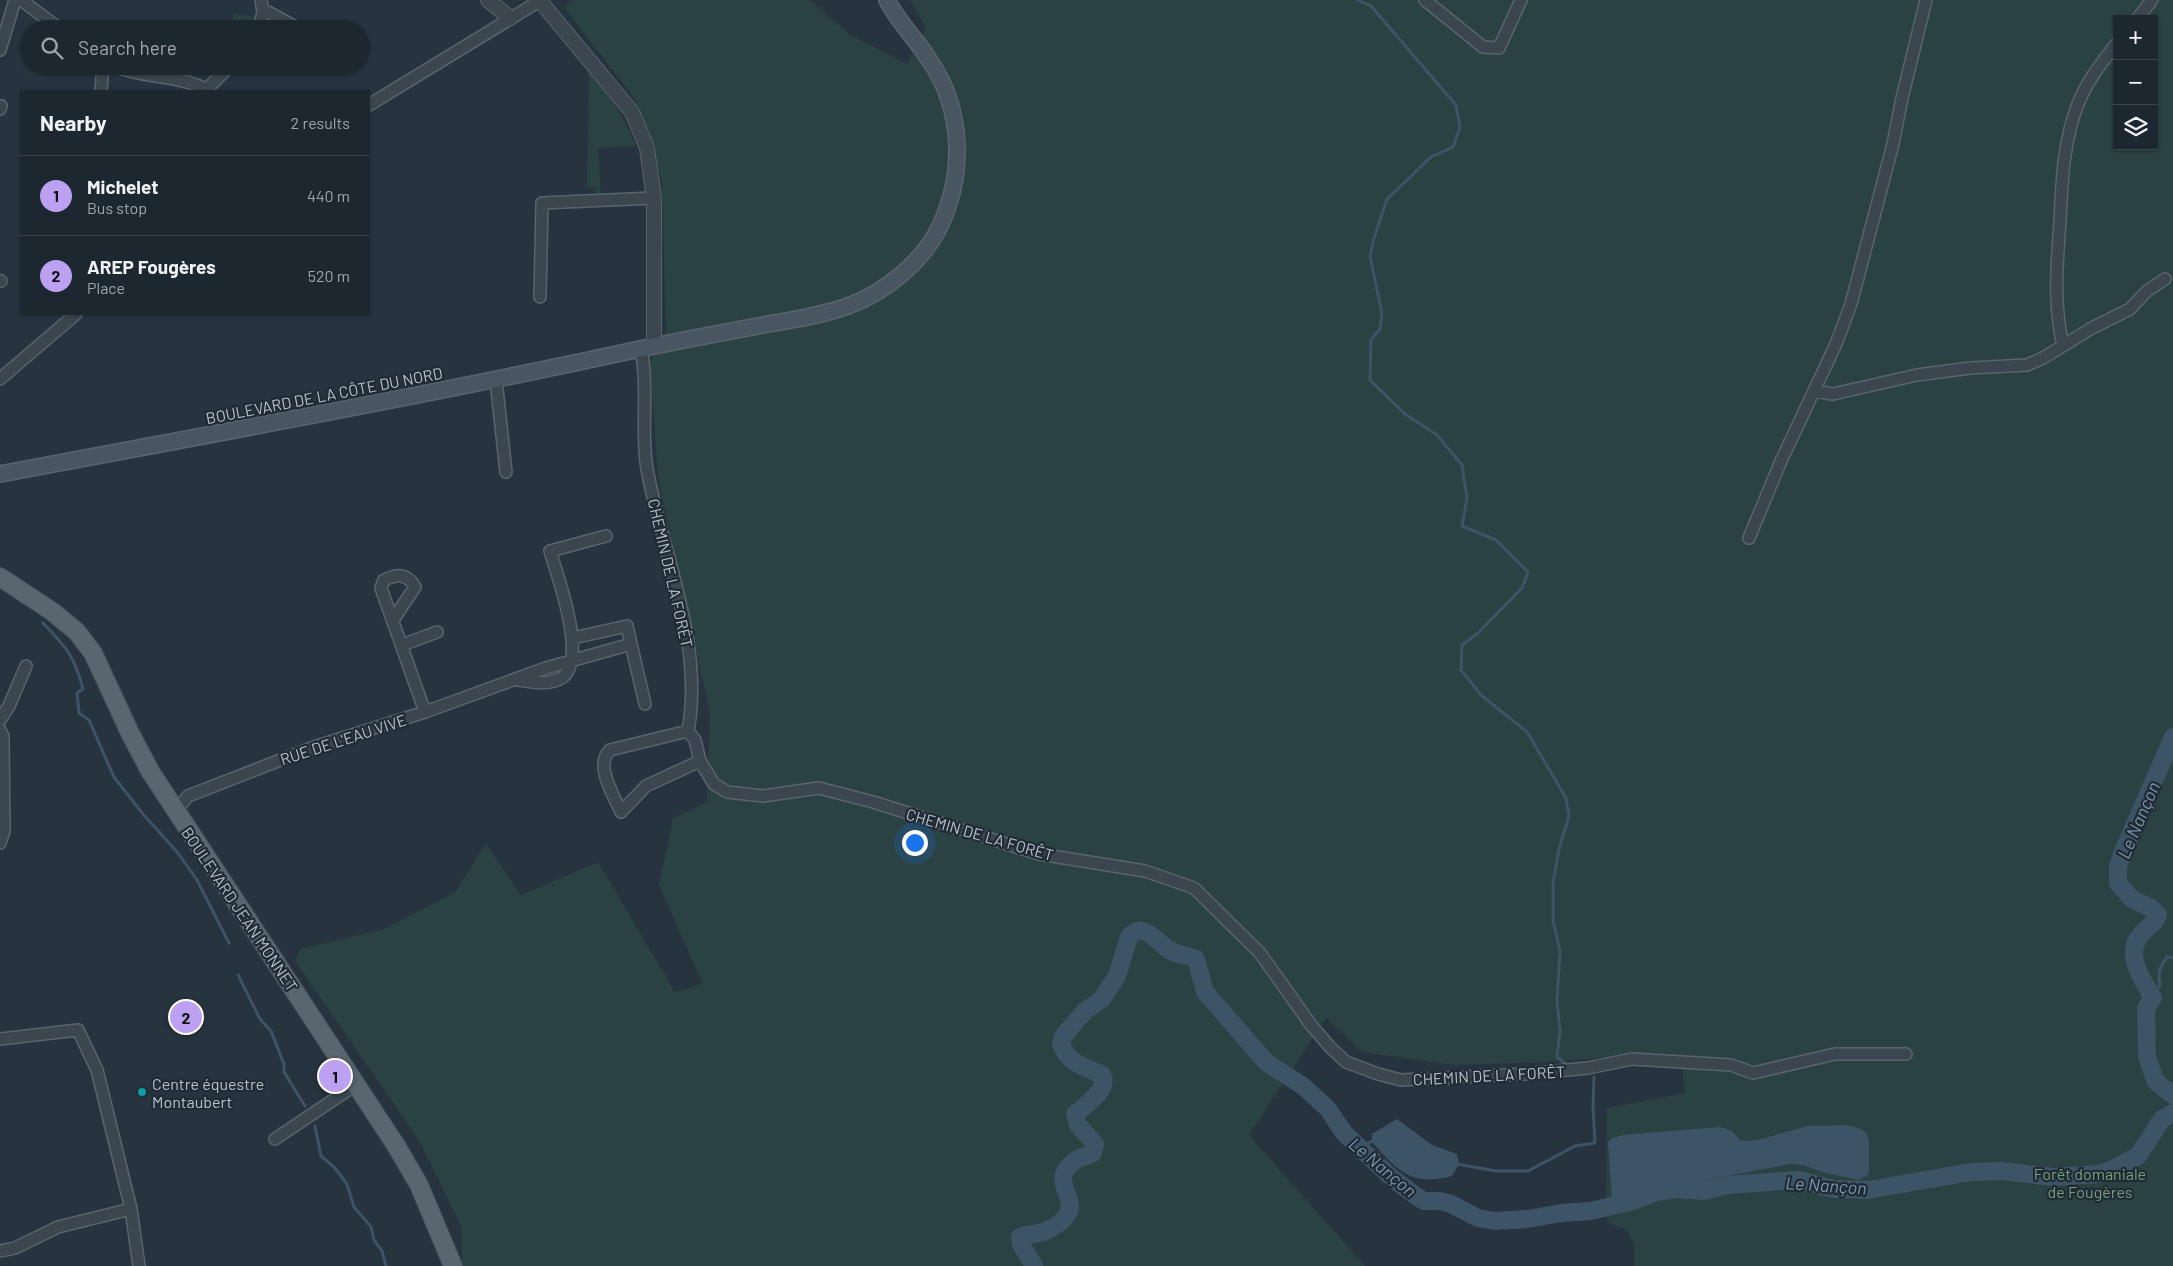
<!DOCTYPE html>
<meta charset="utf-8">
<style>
body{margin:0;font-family:Barlow,sans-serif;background:#2a333b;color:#f1f3f6}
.controls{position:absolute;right:15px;top:15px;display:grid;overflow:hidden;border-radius:0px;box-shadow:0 1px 4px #0004}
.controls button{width:45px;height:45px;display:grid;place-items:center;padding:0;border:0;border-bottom:1px solid #3b444b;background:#1d272f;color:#f1f3f6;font:25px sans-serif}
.you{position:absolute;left:914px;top:842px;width:18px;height:18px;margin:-12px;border:4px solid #fff;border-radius:50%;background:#1a73e8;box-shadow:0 0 0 8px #1a73e833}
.badge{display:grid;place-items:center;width:32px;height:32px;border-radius:50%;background:#bca0f2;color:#111;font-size:16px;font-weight:700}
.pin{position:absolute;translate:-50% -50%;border:2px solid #fff;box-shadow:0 1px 5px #0006}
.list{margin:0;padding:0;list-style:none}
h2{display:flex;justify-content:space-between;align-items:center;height:65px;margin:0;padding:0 20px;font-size:21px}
h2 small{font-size:16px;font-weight:400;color:#a0a5aa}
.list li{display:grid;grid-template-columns:32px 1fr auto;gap:15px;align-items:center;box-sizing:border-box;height:80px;padding:0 20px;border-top:1px solid #3b444b}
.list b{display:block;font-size:19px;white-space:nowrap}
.list p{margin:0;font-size:16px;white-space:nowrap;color:#a0a5aa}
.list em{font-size:16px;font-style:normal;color:#a0a5aa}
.icon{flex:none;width:28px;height:28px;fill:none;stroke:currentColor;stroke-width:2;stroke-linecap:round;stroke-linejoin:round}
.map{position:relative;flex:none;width:2173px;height:1266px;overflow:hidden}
.search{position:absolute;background:#1d272f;box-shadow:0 1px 4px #0004;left:20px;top:20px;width:350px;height:55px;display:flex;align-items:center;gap:12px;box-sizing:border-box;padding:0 18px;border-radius:28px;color:#a0a5aa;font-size:19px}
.panel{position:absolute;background:#1d272f;box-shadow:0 1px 4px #0004;left:20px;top:90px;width:350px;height:225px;border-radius:0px}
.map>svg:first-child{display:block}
.green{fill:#2a4241;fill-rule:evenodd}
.water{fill:#3d5467}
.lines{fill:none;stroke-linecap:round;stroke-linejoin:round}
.stream{stroke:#3d5467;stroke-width:3}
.river{stroke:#3d5467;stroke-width:18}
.minor-casing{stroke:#59646d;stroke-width:14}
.tertiary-casing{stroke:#59646d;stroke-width:16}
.secondary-casing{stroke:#59646d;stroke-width:18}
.primary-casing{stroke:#444f59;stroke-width:20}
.minor{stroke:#3b464f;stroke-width:11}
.tertiary{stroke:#3b464f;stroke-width:14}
.secondary{stroke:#495662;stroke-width:15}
.primary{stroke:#59656f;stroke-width:18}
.culture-dot{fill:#0f9aa8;stroke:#202b35;stroke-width:2}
.labels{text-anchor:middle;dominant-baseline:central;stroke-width:4.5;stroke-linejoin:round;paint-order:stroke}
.street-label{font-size:16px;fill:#b7c1ca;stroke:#202b35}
.poi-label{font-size:16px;fill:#b7c1ca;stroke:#202b35;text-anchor:start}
.park-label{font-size:16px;fill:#779e7b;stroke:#202b35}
.water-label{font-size:18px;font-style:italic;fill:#7995ab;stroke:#202b35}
</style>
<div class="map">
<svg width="2173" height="1266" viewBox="0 0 2173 1266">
<rect width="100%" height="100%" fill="#27343f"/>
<path class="green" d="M573 0H810L849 34 907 64 926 28 910 0H2173V1266H1634V1245L1627 1230 1610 1224 1606 1216 1607 1108 1685 1093 1681 1055 1652 1054 1549 1062 1453 1065 1362 1052 1326 1018 1249 1135 1365 1266H462L461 1225 420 1142 295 961 300 949 384 929 455 892 486 843 521 895 598 862 675 992 703 984 659 885 673 818 707 802 710 713 658 478 650 361 666 338 662 180 634 98 564 7ZM2117 19H2154V146H2117Z
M233 14 255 16 251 29H233Z
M589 70 620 112 636 146 598 148 601 196H596L595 187 587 188Z"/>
<path class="water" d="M1397 1119 1432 1145 1457 1154 1459 1164 1452 1176C1411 1187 1397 1170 1372 1142V1134Z
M1847 1125C1857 1128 1866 1128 1869 1140V1174L1859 1180 1825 1173 1803 1165 1790 1164 1717 1178 1700 1183 1670 1181 1621 1197H1612L1608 1143 1612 1138 1623 1135 1720 1127 1732 1131 1740 1140 1746 1141 1758 1140 1807 1126Z"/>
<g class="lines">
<path class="stream" d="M1358 0 1371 6 1456 105 1460 127 1453 147 1431 157 1387 199 1374 238 1370 256 1382 314 1380 329 1371 340 1370 380 1405 414 1437 435 1462 465 1467 498 1462 526 1496 540 1528 572 1522 588 1477 634 1462 645 1461 670 1481 695 1527 732 1566 798 1569 816 1559 849 1553 883V921L1560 951 1557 1000 1560 1030 1557 1057 1567 1065H1571
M43 623C66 647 74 655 83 689L77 693 79 713 89 720 114 777 143 814 178 853 197 880 229 943
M238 975 260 1019 271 1031 284 1064V1072L305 1106
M2150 994 2160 986C2158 973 2159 968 2167 957L2173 958
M315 1126 321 1156 334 1167 347 1184 354 1207 371 1227 374 1240 382 1251 386 1266
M1360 1148 1374 1140
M1457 1164 1496 1171H1528L1575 1146 1595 1143 1593 1107 1594 1077"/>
<path class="river" d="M2173 737 2124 849 2118 866V883L2132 899 2151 908 2158 915C2156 922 2148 927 2142 933 2123 953 2142 979 2153 998L2146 1008 2147 1057 2156 1082 2173 1095
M1034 1266 1021 1244 1020 1237C1028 1233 1037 1235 1046 1231 1099 1205 1043 1188 1072 1163 1078 1157 1087 1157 1093 1153L1095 1144 1078 1125 1075 1114C1085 1105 1110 1090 1102 1075 1085 1066 1069 1065 1061 1044L1063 1037 1069 1029 1085 1011 1102 999 1117 976 1129 937C1143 920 1157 942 1169 950 1177 955 1187 955 1196 959L1205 992 1267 1063 1303 1086 1328 1109 1344 1133 1392 1178 1416 1196 1424 1201H1440L1451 1204 1478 1218 1495 1221 1528 1219 1561 1213 1591 1211 1633 1201 1656 1192 1676 1189 1703 1191 1728 1185 1799 1180 1833 1189 1868 1190 1971 1172 2001 1171 2053 1177 2099 1174 2111 1170 2138 1156 2162 1119 2173 1113"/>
<defs>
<path id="minor" d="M21 0 60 29
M1425 0 1483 47 1499 48 1521 0
M263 12H268L299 29
M2137 19 2152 0
M259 29 263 12 261 0
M0 50 15 0
M114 66C144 79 180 74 209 91
M206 90 230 66
M101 91 103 66
M369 105 541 0
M0 109 1 106
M0 281H1
M540 297 542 203 654 198
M2063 346C2053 303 2057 264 2060 221 2062 181 2063 142 2078 104 2087 81 2102 62 2117 43
M641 349C649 388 640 435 648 474 664 557 704 645 688 731L695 740 700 761 714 784 727 792 763 796 819 788 873 802 1039 854 1145 871 1194 888 1260 953 1311 1025 1330 1047 1346 1062 1378 1074 1401 1080 1525 1074 1588 1068 1632 1059 1731 1065 1753 1073 1835 1054H1906
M0 379 76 314
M496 380 506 472
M1814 391 1833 394 1917 375 1970 368 2027 365 2043 358 2092 328 2130 309 2147 291 2165 279
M1749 538 1781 461 1836 344 1851 304 1893 144 1902 98 1926 0
M393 620 415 587C407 573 397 574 384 580L381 588 425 712
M573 638 627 626 631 644
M402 645 437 632
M518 680C531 682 551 686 563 677 587 657 558 577 550 551L606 536
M0 720 9 706 26 666
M0 730 3 736 4 831 0 843
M688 731 610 750C594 765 614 796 621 812L646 786 700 761
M176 811 188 796 314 747 425 712 546 668 631 644 645 704
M0 1039 78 1030 97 1070 131 1209 139 1266
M275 1139 357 1084
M0 1251 15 1248 58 1227 131 1209"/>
<path id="tertiary" d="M488 0 510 18
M540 1 632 112 647 148 654 198V346"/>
<path id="secondary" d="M0 474C212 434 424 396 635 350 677 341 720 333 763 325 791 320 820 316 848 306 884 293 923 262 940 226 965 173 963 110 930 61 917 40 898 22 887 0"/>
<path id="primary" d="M0 577 53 612 77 632 93 653 130 733 150 771 397 1147 419 1185 453 1266"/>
</defs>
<use href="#minor" class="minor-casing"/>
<use href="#tertiary" class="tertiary-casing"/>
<use href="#secondary" class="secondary-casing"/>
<use href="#primary" class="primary-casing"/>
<use href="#minor" class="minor"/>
<use href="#tertiary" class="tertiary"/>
<use href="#secondary" class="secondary"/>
<use href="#primary" class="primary"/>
</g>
<circle class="culture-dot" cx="142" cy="1092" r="5"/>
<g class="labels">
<g class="street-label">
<text transform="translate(324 395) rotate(-11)">BOULEVARD DE LA CÔTE DU NORD</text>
<text transform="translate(671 573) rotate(77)">CHEMIN DE LA FORÊT</text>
<text transform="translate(343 739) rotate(-18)">RUE DE L'EAU VIVE</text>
<text transform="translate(980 834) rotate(16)">CHEMIN DE LA FORÊT</text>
<text transform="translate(240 909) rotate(56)">BOULEVARD JEAN MONNET</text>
<text transform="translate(1489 1075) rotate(-3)">CHEMIN DE LA FORÊT</text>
</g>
<g class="poi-label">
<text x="152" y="1083">Centre équestre<tspan x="152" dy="18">Montaubert</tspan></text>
</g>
<g class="park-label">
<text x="2090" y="1173">Forêt domaniale<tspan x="2090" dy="18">de Fougères</tspan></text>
</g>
<g class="water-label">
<text transform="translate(2138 820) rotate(-67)">Le Nançon</text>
<text transform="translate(1383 1167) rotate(40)">Le Nançon</text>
<text transform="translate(1826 1185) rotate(4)">Le Nançon</text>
</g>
</g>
</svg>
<div class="controls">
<button>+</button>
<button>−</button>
<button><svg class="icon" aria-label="layers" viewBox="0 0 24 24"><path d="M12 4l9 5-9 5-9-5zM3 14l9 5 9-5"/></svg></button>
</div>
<div class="you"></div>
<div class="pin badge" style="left:335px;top:1076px">1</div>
<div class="pin badge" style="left:186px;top:1017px">2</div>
<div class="search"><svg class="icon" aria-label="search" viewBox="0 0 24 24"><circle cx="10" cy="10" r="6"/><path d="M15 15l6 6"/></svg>Search here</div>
<section class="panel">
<h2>Nearby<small>2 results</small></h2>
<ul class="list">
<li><span class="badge">1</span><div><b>Michelet</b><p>Bus stop</p></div><em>440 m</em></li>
<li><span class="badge">2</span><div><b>AREP Fougères</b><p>Place</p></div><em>520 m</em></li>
</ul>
</section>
</div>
